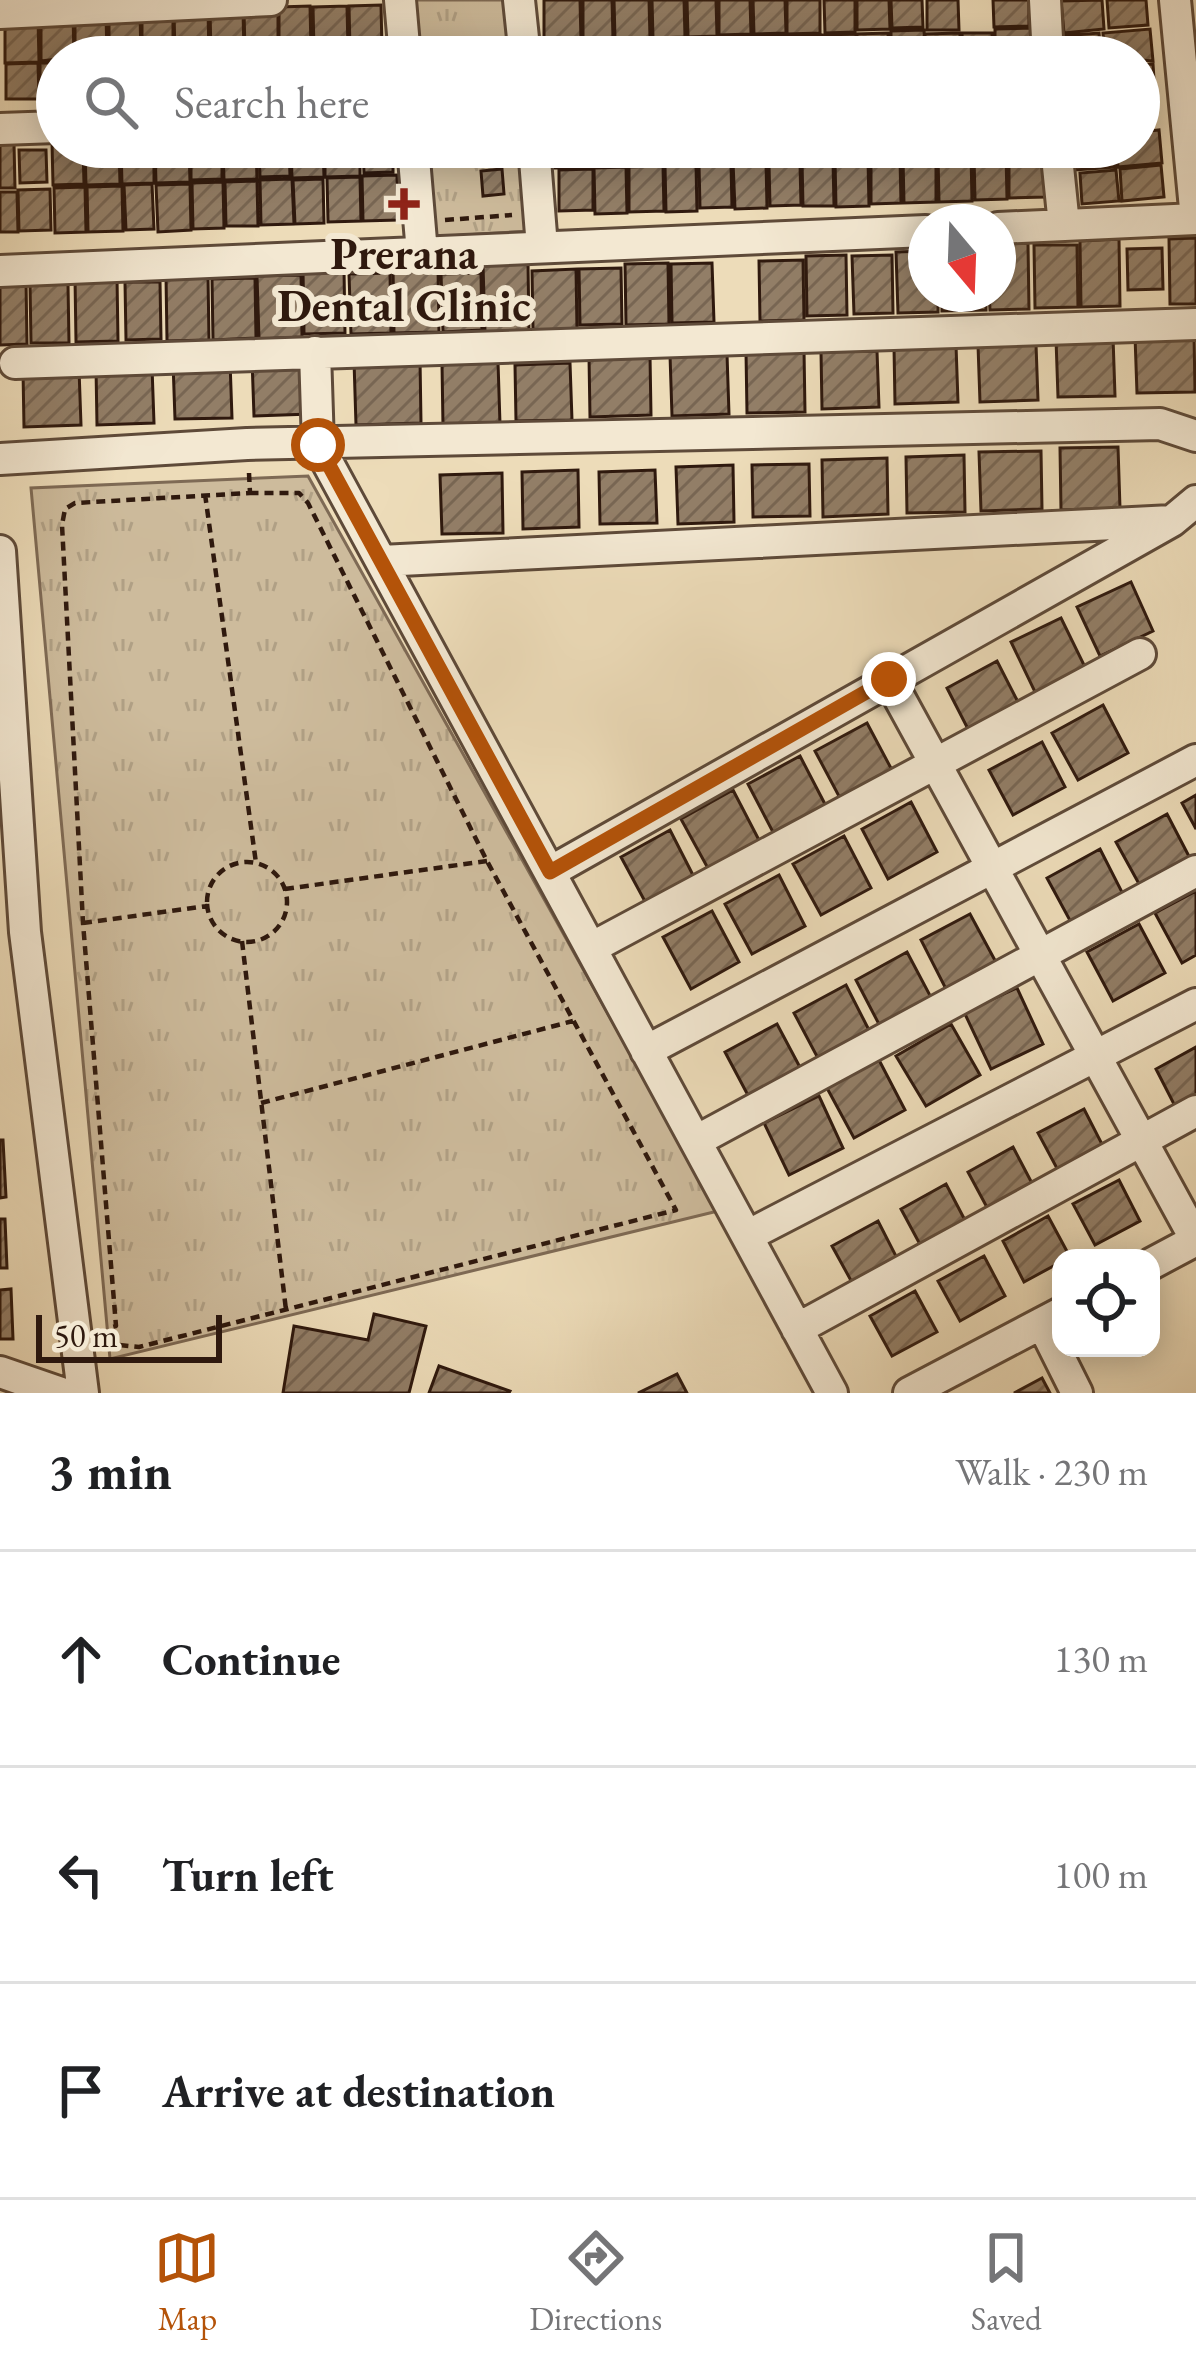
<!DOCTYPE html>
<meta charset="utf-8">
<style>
body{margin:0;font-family:"EB Garamond",serif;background:#f6f6f6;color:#202124}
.controls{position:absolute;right:36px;bottom:36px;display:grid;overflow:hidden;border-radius:24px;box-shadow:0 6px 30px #0003}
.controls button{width:108px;height:108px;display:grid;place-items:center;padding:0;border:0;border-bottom:3px solid #e0e0e0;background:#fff;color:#202124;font:60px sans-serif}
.compass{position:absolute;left:908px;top:204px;width:108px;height:108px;border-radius:50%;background:#fff;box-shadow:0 6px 30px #0003;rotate:161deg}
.scale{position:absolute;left:36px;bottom:30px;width:186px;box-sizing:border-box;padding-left:12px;border:6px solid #2f190e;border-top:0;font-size:33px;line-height:42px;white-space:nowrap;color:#2f190e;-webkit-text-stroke:9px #f3e8d2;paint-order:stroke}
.stop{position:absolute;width:36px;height:36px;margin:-27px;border:9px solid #b45309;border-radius:50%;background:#fff}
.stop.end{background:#b45309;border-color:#fff;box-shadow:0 3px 12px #0008}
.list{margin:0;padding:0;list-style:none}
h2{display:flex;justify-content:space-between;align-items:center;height:156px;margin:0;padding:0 48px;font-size:51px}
h2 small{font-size:39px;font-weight:400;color:#757577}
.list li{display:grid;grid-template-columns:78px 1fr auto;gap:36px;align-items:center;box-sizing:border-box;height:216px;padding:0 48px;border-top:3px solid #e0e0e0}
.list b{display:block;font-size:45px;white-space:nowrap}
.list em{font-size:39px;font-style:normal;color:#757577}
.icon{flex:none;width:66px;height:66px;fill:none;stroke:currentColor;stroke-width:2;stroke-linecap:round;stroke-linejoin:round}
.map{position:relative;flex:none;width:1196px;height:1393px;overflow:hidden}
.search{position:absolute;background:#fff;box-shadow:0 6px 30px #0003;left:36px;right:36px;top:36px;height:132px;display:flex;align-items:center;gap:30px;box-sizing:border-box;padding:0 42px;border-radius:66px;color:#757577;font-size:45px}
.sheet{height:804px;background:#fff}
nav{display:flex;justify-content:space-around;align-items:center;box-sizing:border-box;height:168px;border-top:3px solid #e0e0e0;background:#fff;font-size:33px;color:#757577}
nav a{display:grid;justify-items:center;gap:6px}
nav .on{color:#b45309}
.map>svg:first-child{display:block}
.park{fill:url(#park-tufts);stroke:#7e6a55;stroke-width:3}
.building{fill:url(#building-hatch);stroke:#2f190e;stroke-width:3}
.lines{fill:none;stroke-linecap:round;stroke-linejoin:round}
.minor-casing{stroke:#5e4a39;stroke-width:36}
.path{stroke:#2f190e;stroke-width:4.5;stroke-dasharray:9 6;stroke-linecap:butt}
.minor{stroke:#f3e8d2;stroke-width:30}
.route{stroke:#b45309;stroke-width:15}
.poi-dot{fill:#8f2418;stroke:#f3e8d2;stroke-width:4.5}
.labels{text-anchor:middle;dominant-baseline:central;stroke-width:12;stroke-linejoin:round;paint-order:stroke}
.poi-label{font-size:45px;font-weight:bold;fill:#2f190e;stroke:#f3e8d2}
</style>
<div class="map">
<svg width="1196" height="1393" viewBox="0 0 1196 1393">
<defs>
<pattern id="park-tufts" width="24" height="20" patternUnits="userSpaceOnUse" patternTransform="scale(3)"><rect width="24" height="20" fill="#cdbb9c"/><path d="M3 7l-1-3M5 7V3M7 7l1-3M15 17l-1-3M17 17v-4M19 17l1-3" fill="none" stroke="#b0a085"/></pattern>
<pattern id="building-hatch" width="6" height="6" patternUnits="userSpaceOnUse" patternTransform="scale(3)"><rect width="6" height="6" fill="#927e67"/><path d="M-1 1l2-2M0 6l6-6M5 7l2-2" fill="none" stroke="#786653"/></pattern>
</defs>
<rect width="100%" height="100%" fill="#eddcb9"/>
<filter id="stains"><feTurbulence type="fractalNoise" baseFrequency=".00167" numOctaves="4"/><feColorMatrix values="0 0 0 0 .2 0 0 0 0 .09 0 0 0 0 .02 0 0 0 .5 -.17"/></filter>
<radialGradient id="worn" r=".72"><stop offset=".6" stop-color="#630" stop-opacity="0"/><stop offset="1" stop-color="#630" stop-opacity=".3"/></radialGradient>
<path class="park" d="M413 0H511L516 57H417Z
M423 147H524L531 231 430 237Z
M308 476 718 1211 110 1359 31 488Z"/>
<path class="building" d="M544 0H580L581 41 544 42Z
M583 0H612L613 39 583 40Z
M614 0H649L650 38 615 39Z
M652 0H684L685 37 653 38Z
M687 0H716L717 36 688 37Z
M719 0H750L751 34 719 35Z
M753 0H785L786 33 754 34Z
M787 0H820V33L787 34Z
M824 0H855V32L825 33Z
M857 0H889L890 29 857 30Z
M891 0H922L923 27 892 28Z
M927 0H958L959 30H927Z
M993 0H1029V26L994 27Z
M1102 0 1104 29 1064 33 1061 1Z
M1107 0H1146L1148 25 1109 28Z
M381 5 382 49 350 50 349 6Z
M310 6 311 48H279V7Z
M347 6 348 49 314 50 313 7Z
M278 9V51L245 52 244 10Z
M142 11H173V56L142 57Z
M174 11H208L209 55 175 56Z
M210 11H243L244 53H211Z
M106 14 107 57H75V15Z
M140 14 141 57H109V15Z
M41 15H73L74 57 41 61Z
M5 18H38L39 62 5 63Z
M1032 28V57H995V29Z
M1150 29 1153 61 1105 57 1103 33Z
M924 30 925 57H891V31Z
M888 33 889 57H857V34Z
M960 33V57H926L925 34Z
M962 33H992L993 57H963Z
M1099 33 1101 57H1063L1061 36Z
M856 34V57H825V35Z
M822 35 823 57H789V36Z
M752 36 753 57H720V37Z
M787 36V57H754V37Z
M718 38 719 57H686V39Z
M653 39H685V57H653Z
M650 40 651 57H617V41Z
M579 42 580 57H548L547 43Z
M616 42V57H581V43Z
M38 63 39 99H6V64Z
M40 63H57V107H40Z
M1153 64 1155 94 1139 95V65Z
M1159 130 1162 163 1118 167 1116 147H1139V132Z
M52 142 83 147 84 184 53 185Z
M14 143 15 188H0V144Z
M85 147H119L120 184 86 185Z
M121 147H154V183L122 184Z
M155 147H189L190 182 156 183Z
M191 147H222V179L191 180Z
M223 147H256L257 179 224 180Z
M259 147H289L290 176 260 177Z
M291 147H323L324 177 292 178Z
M325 147H360V176L325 177Z
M363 147H393V172L364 173Z
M555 147H594L595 167 555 168Z
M596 147H629V165L596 166Z
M632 147H661V162L632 163Z
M662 147H697V159L662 160Z
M700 147H731V159L700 160Z
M733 147H764L765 158H734Z
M766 147H800L801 161H766Z
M802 147H832V158L802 159Z
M835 147H867V156L835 157Z
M869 147H903L904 156 869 157Z
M1073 147H1113L1115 167 1075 170Z
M19 150H46L47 182 20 183Z
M1006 154 1007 199 975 200 974 155Z
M1044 154 1045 197 1009 198V155Z
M971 155 972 201 939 202 938 156Z
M936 157V202L904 203 903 158Z
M868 159 869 206 836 207 835 160Z
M871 159H900L901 203 871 204Z
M833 160 834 206H803L802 161Z
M766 161 767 208 735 209 733 162Z
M800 163 801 205 770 206 769 164Z
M731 164 732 207 700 208 699 165Z
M696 165 697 211 666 212 665 166Z
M1161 165 1164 197 1122 201 1120 169Z
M663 166 664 211 629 212V167Z
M626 167 627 213 595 214 594 168Z
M502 169 504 194 483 196 481 171Z
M593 169V210L559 211V170Z
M1116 170 1119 201 1082 204 1080 173Z
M397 175 398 220 363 221 362 176Z
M360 177 361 221 328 222 327 178Z
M292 179 294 224 261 225 260 180Z
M323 179 324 223 295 224 293 180Z
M257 181 258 226H226L225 182Z
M223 182 224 228 193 229 192 183Z
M152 184 154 229 126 230 124 185Z
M190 184 191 230 158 232 156 185Z
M122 186 123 231 88 232 87 187Z
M85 187 86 232 55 233 54 188Z
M50 189 51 230 19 231 18 190Z
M0 192H17L18 232H0Z
M1196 238V304H1170L1169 239Z
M1119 239 1120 306 1081 307 1080 241Z
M1028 243 1029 309 990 310 989 294H998V244Z
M1034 245H1077L1078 307 1035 308Z
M1162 248 1163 289 1128 290 1127 249Z
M926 251V294H938V312L898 313 896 252Z
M846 255 847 315 807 316 806 256Z
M892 255 893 313 854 314 852 256Z
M803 260 804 320 760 321 759 261Z
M528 263 529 331 485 332 483 265Z
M668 263 669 324 626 325 625 264Z
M712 263 714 322 672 323 671 264Z
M438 267 439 332 394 333 393 268Z
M621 268 622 324 580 325 579 269Z
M344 269 345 333 304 334 303 270Z
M576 269 577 329 533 330 532 271Z
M390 273 391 333 351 334 349 274Z
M481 273 482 330 443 332 441 274Z
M301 275 302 337 259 339 257 276Z
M166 276H208L209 340 167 341Z
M117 277 118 341 76 342 75 278Z
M255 278 256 338 213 340 212 279Z
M26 280 27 344 0 345V281Z
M125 282H160L161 339 126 340Z
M30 284H68L69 343H31Z
M942 294H986V310L942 311Z
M1194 334 1195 392 1137 393 1135 336Z
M1113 337 1115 396 1058 397 1056 339Z
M1036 344 1038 400 980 402 978 345Z
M956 345 958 402 895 404 894 347Z
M804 350 805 412 747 413 746 352Z
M877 351 879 407 822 409 821 352Z
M727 354 729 414 672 416 670 355Z
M650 356 651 415 590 417 589 357Z
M309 357 310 414 254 416 252 359Z
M420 359 421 423 356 425 354 361Z
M230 361 232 418 175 419 173 362Z
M498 362 500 424 443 426 442 364Z
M570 363 572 420 516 421 515 365Z
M152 367 154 423 97 425 96 368Z
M79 369 81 425 24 427 23 371Z
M1118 447 1120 508 1061 510 1060 448Z
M1041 451 1042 509 981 511 979 452Z
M964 455 965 512 907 513 906 457Z
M887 458 888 514 823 517 822 460Z
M809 464 810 516 753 517 752 465Z
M733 465 734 522 678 524 676 467Z
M578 470 579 527 523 529 522 472Z
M655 470 657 523 600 524 599 472Z
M502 473 503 533 442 534 440 475Z
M1131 582 1153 631 1100 656 1077 607Z
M1061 618 1086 669 1036 694 1011 642Z
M997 661 1019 704 969 731 947 688Z
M1103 705 1128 753 1078 780 1052 733Z
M867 723 893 772 841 800 815 751Z
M1042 742 1065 787 1013 815 989 770Z
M800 756 827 808 775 836 748 784Z
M733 790 761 844 710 872 681 819Z
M1196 795V829L1182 803Z
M911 802 937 852 888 879 862 829Z
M1167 814 1194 866 1144 893 1116 842Z
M670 830 696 881 648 907 621 857Z
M844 836 871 888 821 915 793 864Z
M1100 849 1125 898 1073 926 1047 878Z
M779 875 805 926 752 954 725 904Z
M1196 891V955L1182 963 1155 913Z
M712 911 739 962 691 989 663 937Z
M970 914 998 966 948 993 921 940Z
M1139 924 1165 973 1113 1001 1087 952Z
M907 952 934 1003 882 1030 856 980Z
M846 985 872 1036 821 1064 794 1013Z
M1017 988 1043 1044 991 1069 964 1012Z
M777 1024 803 1073 751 1101 725 1052Z
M951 1024 980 1075 926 1106 896 1056Z
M1196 1047V1100L1177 1110 1156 1069Z
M879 1060 905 1110 854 1138 827 1088Z
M819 1096 843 1148 789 1175 764 1123Z
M1084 1109 1105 1150 1060 1174 1038 1133Z
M0 1140H3L6 1197 0 1198Z
M1013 1147 1035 1189 990 1213 968 1172Z
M1119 1180 1140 1221 1095 1245 1073 1204Z
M946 1184 968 1226 923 1250 901 1209Z
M1048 1216 1070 1257 1024 1282 1003 1241Z
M0 1219H5L7 1268H0Z
M878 1221 899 1262 854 1286 832 1246Z
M984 1256 1005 1296 960 1321 938 1281Z
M11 1289 13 1339H0V1290Z
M915 1291 937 1332 892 1356 870 1316Z
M374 1314 426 1326 409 1393H283L294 1326 368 1340Z
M439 1366 510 1391 509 1393H429Z
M677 1374 687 1393H638Z
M1042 1378 1050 1393H1014Z"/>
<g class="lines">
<defs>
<path id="minor" d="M400 0 405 57
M519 0 525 57
M1045 0 1048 57
M0 13 271 0
M0 129 57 127
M413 147 422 253
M534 147 542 247
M1056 147 1064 225
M998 228 1196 219 1175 0
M0 271 926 231
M315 352 318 445 832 1393
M15 363 1196 324
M0 459 247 444 1160 424 1196 436
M0 551 25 932 83 1393
M381 561 1172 521
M889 679 1196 1240
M550 872 1172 521 1196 501
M591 948 1140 654
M646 1051 1196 760
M696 1141 1196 871
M747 1236 1196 1004
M1151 1264 1196 1240
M1042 1323 1077 1393
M797 1329 1196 1111
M0 1372 61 1393
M909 1393 1061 1313"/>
</defs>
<use href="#minor" class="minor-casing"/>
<path class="path" d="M429 50 495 45
M445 220 512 215
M249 473 250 493 75 503 65 509 62 525 83 923 116 1326 112 1327 119 1345 139 1347 676 1210 487 861 308 503 299 493H250
M205 494 256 863
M207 902a40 40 0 1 1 80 0a40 40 0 1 1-80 0Z
M285 889 487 861
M83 923 207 906
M242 941 286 1310
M261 1103 573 1021"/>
<use href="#minor" class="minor"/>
</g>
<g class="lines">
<path class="route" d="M318 445 550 872 889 679"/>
</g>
<path class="poi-dot" d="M398 186h12v12h12v12h-12v12h-12v-12h-12v-12h12z"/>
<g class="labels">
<g class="poi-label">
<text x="404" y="253">Prerana<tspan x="404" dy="52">Dental Clinic</tspan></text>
</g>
</g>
<rect width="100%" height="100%" filter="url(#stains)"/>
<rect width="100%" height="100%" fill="url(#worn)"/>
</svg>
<div class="controls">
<button><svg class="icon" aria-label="locate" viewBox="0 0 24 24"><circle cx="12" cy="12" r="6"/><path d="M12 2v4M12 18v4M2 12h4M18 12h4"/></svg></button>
</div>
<svg class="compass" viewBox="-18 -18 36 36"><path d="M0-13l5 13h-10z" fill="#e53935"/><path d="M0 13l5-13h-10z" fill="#757577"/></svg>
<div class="scale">50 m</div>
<div class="stop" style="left:318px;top:445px"></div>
<div class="stop end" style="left:889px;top:679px"></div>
<div class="search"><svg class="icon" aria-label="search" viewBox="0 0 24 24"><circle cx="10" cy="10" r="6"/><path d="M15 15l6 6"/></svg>Search here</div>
</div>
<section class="sheet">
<h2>3 min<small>Walk · 230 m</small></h2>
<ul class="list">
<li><svg class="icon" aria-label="ahead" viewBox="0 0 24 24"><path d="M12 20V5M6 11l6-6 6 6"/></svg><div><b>Continue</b></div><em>130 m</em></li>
<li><svg class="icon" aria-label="left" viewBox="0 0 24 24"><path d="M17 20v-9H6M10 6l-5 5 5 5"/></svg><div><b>Turn left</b></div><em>100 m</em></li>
<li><svg class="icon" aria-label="arrive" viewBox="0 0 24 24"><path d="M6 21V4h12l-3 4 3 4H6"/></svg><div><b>Arrive at destination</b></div></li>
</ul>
</section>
<nav>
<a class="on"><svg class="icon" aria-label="map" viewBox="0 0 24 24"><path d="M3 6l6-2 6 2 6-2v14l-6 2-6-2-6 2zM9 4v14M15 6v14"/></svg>Map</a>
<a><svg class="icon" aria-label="directions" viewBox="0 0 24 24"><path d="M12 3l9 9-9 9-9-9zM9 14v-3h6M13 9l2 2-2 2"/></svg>Directions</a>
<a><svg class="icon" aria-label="saved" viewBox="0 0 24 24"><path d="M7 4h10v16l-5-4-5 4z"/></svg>Saved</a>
</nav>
